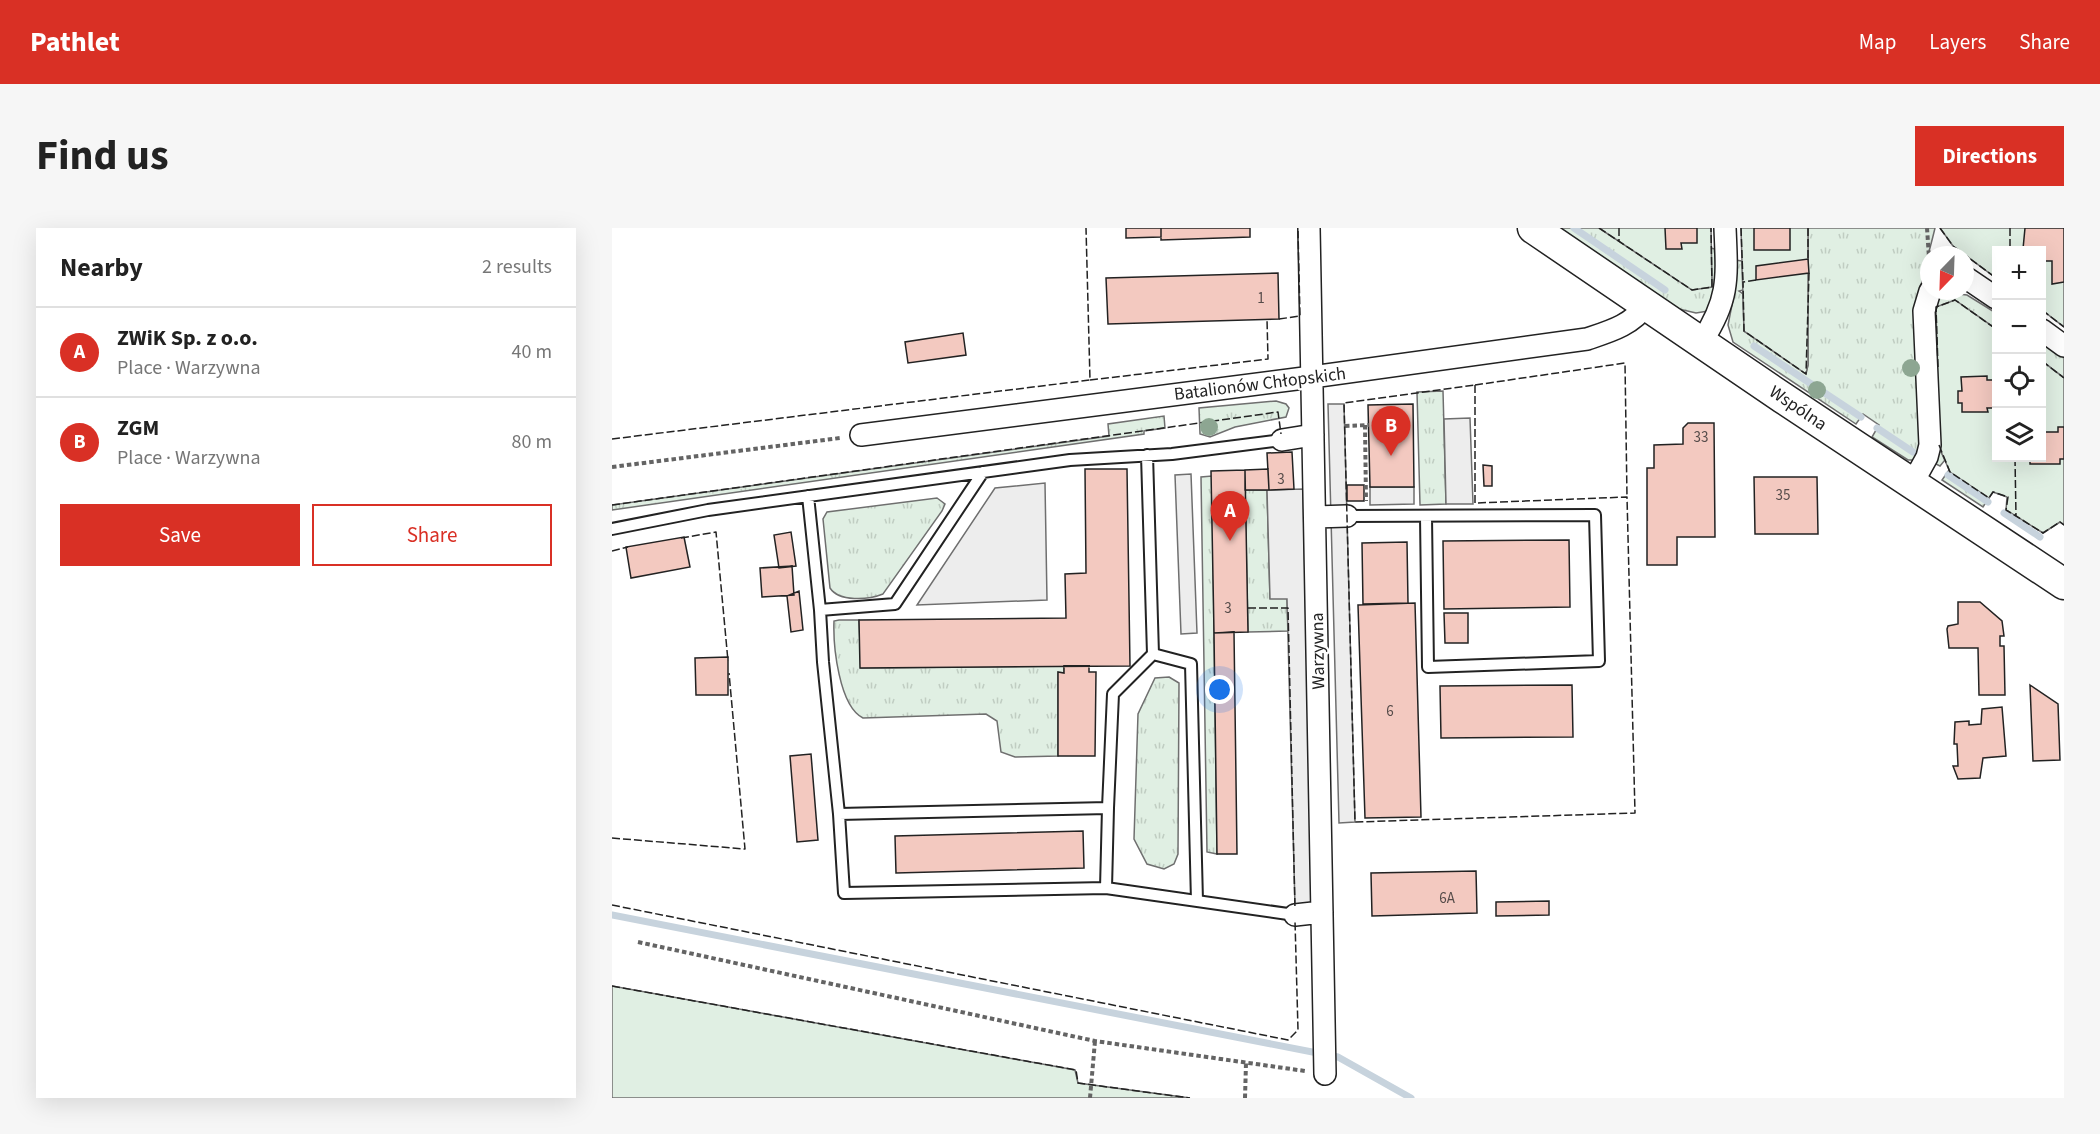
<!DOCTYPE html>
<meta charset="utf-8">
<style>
body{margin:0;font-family:"Source Sans 3",sans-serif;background:#f6f6f6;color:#222}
.controls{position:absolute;right:18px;top:18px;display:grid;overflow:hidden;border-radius:0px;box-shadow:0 6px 24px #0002}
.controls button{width:54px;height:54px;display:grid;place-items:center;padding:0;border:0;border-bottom:2px solid #e0e0e0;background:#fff;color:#222;font:30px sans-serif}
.compass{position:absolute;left:1308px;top:18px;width:54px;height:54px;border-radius:50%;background:#fff;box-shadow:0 6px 24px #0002;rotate:203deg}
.you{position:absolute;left:608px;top:462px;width:21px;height:21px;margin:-15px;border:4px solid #fff;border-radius:50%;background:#1a73e8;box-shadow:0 0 0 9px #1a73e833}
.badge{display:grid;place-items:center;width:39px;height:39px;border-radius:50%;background:#d93025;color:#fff;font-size:20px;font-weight:700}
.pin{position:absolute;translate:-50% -50px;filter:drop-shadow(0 2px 3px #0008)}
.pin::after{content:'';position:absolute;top:32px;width:21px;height:18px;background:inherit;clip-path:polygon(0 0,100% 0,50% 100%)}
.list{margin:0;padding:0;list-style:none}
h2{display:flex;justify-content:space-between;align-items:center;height:78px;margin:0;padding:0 24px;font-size:26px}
h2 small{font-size:20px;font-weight:400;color:#767676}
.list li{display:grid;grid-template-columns:39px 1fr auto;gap:18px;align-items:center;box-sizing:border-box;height:90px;padding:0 24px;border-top:2px solid #e0e0e0}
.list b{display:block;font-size:22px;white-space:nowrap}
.list p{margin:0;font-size:20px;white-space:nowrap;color:#767676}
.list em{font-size:20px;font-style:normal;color:#767676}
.actions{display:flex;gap:12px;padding:18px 24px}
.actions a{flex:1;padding:14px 0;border:2px solid #d93025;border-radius:0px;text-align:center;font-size:21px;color:#d93025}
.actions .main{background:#d93025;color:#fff}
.icon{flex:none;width:33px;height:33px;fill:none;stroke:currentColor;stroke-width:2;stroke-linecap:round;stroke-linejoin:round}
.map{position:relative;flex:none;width:1452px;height:870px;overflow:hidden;border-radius:0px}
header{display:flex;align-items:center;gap:36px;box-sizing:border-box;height:84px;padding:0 30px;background:#d93025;color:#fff}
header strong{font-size:28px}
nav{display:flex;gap:33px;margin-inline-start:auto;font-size:21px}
.intro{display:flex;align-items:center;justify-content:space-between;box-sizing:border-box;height:144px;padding:0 36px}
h1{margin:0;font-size:42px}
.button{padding:15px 27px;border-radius:0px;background:#d93025;color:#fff;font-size:21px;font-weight:700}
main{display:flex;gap:36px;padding:0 36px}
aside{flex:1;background:#fff;border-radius:0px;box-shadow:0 6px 24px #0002}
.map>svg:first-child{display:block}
.grass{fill:url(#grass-tufts);stroke:#6f6f6f;stroke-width:1.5}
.garden{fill:#e0efe3;stroke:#6f6f6f;stroke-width:1.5}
.parking{fill:#ededed;stroke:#6f6f6f;stroke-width:1.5}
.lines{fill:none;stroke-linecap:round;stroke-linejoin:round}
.stream{stroke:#c7d3dd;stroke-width:7}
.building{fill:#f3c9c0;stroke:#222;stroke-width:1.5}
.lane-casing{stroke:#222;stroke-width:14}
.street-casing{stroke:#222;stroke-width:24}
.secondary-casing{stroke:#222;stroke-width:33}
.path{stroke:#646464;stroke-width:4;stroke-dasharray:4.5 3;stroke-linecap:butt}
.lane{stroke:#fff;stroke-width:10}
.street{stroke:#fff;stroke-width:21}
.secondary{stroke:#fff;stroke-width:30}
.fence{stroke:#222;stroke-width:1.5;stroke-dasharray:8 3;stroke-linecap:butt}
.tree{fill:#8da692}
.labels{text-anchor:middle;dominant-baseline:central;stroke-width:4.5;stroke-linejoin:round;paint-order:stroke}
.number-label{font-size:15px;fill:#564c4a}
.street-label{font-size:18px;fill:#222;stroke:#fff}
</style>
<header>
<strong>Pathlet</strong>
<nav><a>Map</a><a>Layers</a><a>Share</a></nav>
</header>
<div class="intro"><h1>Find us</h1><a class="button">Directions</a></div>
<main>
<aside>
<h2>Nearby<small>2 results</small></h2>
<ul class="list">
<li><span class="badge">A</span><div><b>ZWiK Sp. z o.o.</b><p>Place · Warzywna</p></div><em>40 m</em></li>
<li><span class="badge">B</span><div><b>ZGM</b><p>Place · Warzywna</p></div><em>80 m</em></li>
</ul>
<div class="actions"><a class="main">Save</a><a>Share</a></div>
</aside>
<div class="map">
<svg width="1452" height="870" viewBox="0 0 1452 870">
<defs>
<pattern id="grass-tufts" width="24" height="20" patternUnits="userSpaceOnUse" patternTransform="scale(1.5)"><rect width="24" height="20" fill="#e0efe3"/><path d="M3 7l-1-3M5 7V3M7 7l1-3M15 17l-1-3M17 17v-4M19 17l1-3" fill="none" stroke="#c0cdc2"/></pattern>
</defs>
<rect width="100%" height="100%" fill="#fff"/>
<path class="grass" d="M941 0H987L1080 61 1100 59 1099 20 1103 21 1105 63 1096 83 1084 85 1067 81Z
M1196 0H1323C1317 26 1307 55 1306 81 1304 127 1324 191 1302 232H1296L1260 209 1267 197 1251 186 1244 196 1121 114 1116 97 1122 67 1123 32 1130 33 1131 62 1127 63 1131 66 1132 103 1194 145 1196 137Z
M1337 65 1355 67 1384 85V101L1343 72 1327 219 1333 232 1328 238 1322 235 1321 83 1327 70Z
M1430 112 1452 127V150L1430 133Z
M831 163 834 276 808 277 805 164Z
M664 173 674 176 677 180 674 189 623 199 598 209 588 206 587 180Z
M552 188 553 200 532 203V206L0 282V277L497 208 496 196Z
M1337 242 1377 270 1371 279 1330 252Z
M600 248 605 626 595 624 589 249Z
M633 262H655L658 370H675L676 403 636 404Z
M325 270 333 276 330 283 271 366C256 372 227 374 218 360L211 291 215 284Z
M227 392H247L249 440 452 438V445H446V528L403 529 389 524 385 493 374 486 251 490C227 478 221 418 222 393Z
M557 449 567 455 566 626 562 636 552 641 535 636 522 611 526 486 543 450Z"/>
<path class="garden" d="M987 0H1099L1100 59 1080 62Z
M1129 0H1196V137L1194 146 1132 103Z
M1328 0H1452V99L1430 82V22H1384V50L1341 18Z
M1343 72 1384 101V230H1430V133L1452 150V297L1448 294 1431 305 1394 282 1395 269 1381 264 1377 270 1338 244 1327 219 1324 79Z
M0 758 463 842 466 855 578 870H0Z"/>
<path class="parking" d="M716 176H732L743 594 727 595Z
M858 190 861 276H834L832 191Z
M579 246 585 405 569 406 563 247Z
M433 255 435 372 305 377 383 260Z
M758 259H802V276L758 277Z
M691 261 700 676 683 678 675 371H658L655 262Z"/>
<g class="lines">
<path class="stream" d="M962 0 1053 62
M1142 118 1249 189
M1265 200 1301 224
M1336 247 1376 274
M1392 285 1428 309
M0 687 726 829 799 870"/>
</g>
<path class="building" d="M514 0H549V9L514 10Z
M549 0H638V9L549 12Z
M1053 0H1085V15H1069L1070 21H1054Z
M1142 0H1178V22H1142Z
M1413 0H1452V54L1440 56V33H1430V22L1411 21Z
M1196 31 1197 45 1144 52V38Z
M666 45 667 91 496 96 494 50Z
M351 105 354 127 296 135 293 114Z
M1375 148V152H1384V180H1375L1376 184H1350V175H1346V163H1350L1349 149Z
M801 176 802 259H758L756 177Z
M1076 195H1102L1103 309H1065V337H1035V240H1042V217L1071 216V200Z
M1446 199H1452V231H1448V236H1418V230H1430V204H1446Z
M680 224 682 261 657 262 655 225Z
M871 237 880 238V258H872Z
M473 241H515L518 438 248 440 247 392 454 390 453 346 474 345Z
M656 241 657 262H633V242Z
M633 242 636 404 602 405 599 243Z
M1142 249H1205L1206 306H1143Z
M735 257H752V273H735Z
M179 304 184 338 167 340 162 307Z
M72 309 78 339 19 350 14 319Z
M957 312 958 379 832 381 831 313Z
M795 314 796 375 751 376 750 315Z
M180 338 182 367 150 369 148 340Z
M187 363 191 402 179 404 175 368Z
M1346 374H1368L1390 393 1392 408H1388V418H1392L1393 467H1367L1366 420H1337L1335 401 1336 398 1346 396Z
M803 375 809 589 753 590 746 377Z
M832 385H856V415H833Z
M622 404 625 626H605L602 405Z
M116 429V467H84L83 430Z
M452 438H477V444H484L483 528H446V444L452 445Z
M960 457 961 509 829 510 828 458Z
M1418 457 1446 476 1448 532 1421 533Z
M1390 479 1394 528 1371 530 1368 550 1346 551 1341 538H1346L1345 516H1342L1343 494 1357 493V497L1369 496 1370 481Z
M199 526 206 612 185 614 178 528Z
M471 603 472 640 284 645 283 608Z
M864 643 865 685 760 688 759 645Z
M937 673V687L884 688V674Z"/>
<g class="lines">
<defs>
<path id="lane" d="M196 268 208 382 283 376 371 244
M735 288 983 287 987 433 816 439 814 289
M0 301 96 282 458 232 560 226 670 212
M208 382 211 434 227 586 496 580 501 466 541 426 535 227
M541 426 579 436 585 673
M227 586 232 665 494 660 496 580
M494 660 683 687"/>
<path id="street" d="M697 0 713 846
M1353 49 1384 70
M1430 102 1452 118
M1090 113C1118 70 1115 49 1113 0
M249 207 700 149 975 111C999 103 1020 97 1035 76
M670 212 701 207
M1300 256 1315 229 1318 217 1312 83 1318 63
M703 289 735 288
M683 687 710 684"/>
<path id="secondary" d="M921 0 1171 170 1452 356"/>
</defs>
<use href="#lane" class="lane-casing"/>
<use href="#street" class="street-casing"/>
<use href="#secondary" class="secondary-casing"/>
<path class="path" d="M1315 0 1317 30
M753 197 754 273
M733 198 757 197
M0 239 228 210
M26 714 483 813 693 843
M478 870 483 813
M633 870 634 835"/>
<use href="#lane" class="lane"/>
<use href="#street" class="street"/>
<use href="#secondary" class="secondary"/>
<path class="fence" d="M987 0 1080 62 1100 59 1099 0
M1007 0V13
M1129 0 1131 54
M1196 0V31
M1328 0 1341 18 1384 50
M1398 0V22
M1144 52 1131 54 1132 103 1194 146 1197 45
M1430 82 1452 99
M667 91 688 88 686 3
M1430 133 1452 150
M1326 139 1324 79 1343 72 1384 101
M478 152 656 131 655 91
M863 157V275L1015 269 1023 585 743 594 732 175Z
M863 157 1013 135 1015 269
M0 211 478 152 474 0
M1327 217 1338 244 1377 270 1381 264 1396 269 1394 282 1404 288
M1403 230 1404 288 1431 305 1448 294 1452 297
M0 277 666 184 669 206
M69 310 104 304 116 433
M0 323 16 319
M636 380H676L683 681
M0 610 133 621 117 445
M0 677 676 812 686 802 683 693
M0 758 464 842 466 855 578 870"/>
</g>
<g class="tree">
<circle cx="1299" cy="140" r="9"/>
<circle cx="1205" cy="162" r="9"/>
<circle cx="597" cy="199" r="9"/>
</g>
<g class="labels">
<g class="number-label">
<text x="649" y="70">1</text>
<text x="1089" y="209">33</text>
<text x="669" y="251">3</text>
<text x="1171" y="267">35</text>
<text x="616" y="380">3</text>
<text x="778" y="483">6</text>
<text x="835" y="670">6A</text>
</g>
<g class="street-label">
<text transform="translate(648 156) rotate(-7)">Batalionów Chłopskich</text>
<text transform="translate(1186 180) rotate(34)">Wspólna</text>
<text transform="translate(706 423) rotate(-91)">Warzywna</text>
</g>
</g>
</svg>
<div class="controls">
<button>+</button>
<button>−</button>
<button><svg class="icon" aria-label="locate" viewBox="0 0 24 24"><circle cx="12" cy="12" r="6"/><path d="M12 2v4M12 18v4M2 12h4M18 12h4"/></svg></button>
<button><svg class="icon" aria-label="layers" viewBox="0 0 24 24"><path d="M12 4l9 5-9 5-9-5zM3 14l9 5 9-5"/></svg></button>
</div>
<svg class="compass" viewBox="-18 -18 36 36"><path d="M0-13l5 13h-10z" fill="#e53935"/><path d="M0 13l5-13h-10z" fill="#767676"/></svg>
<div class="you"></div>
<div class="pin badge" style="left:618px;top:313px">A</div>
<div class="pin badge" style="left:779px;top:228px">B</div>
</div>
</main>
